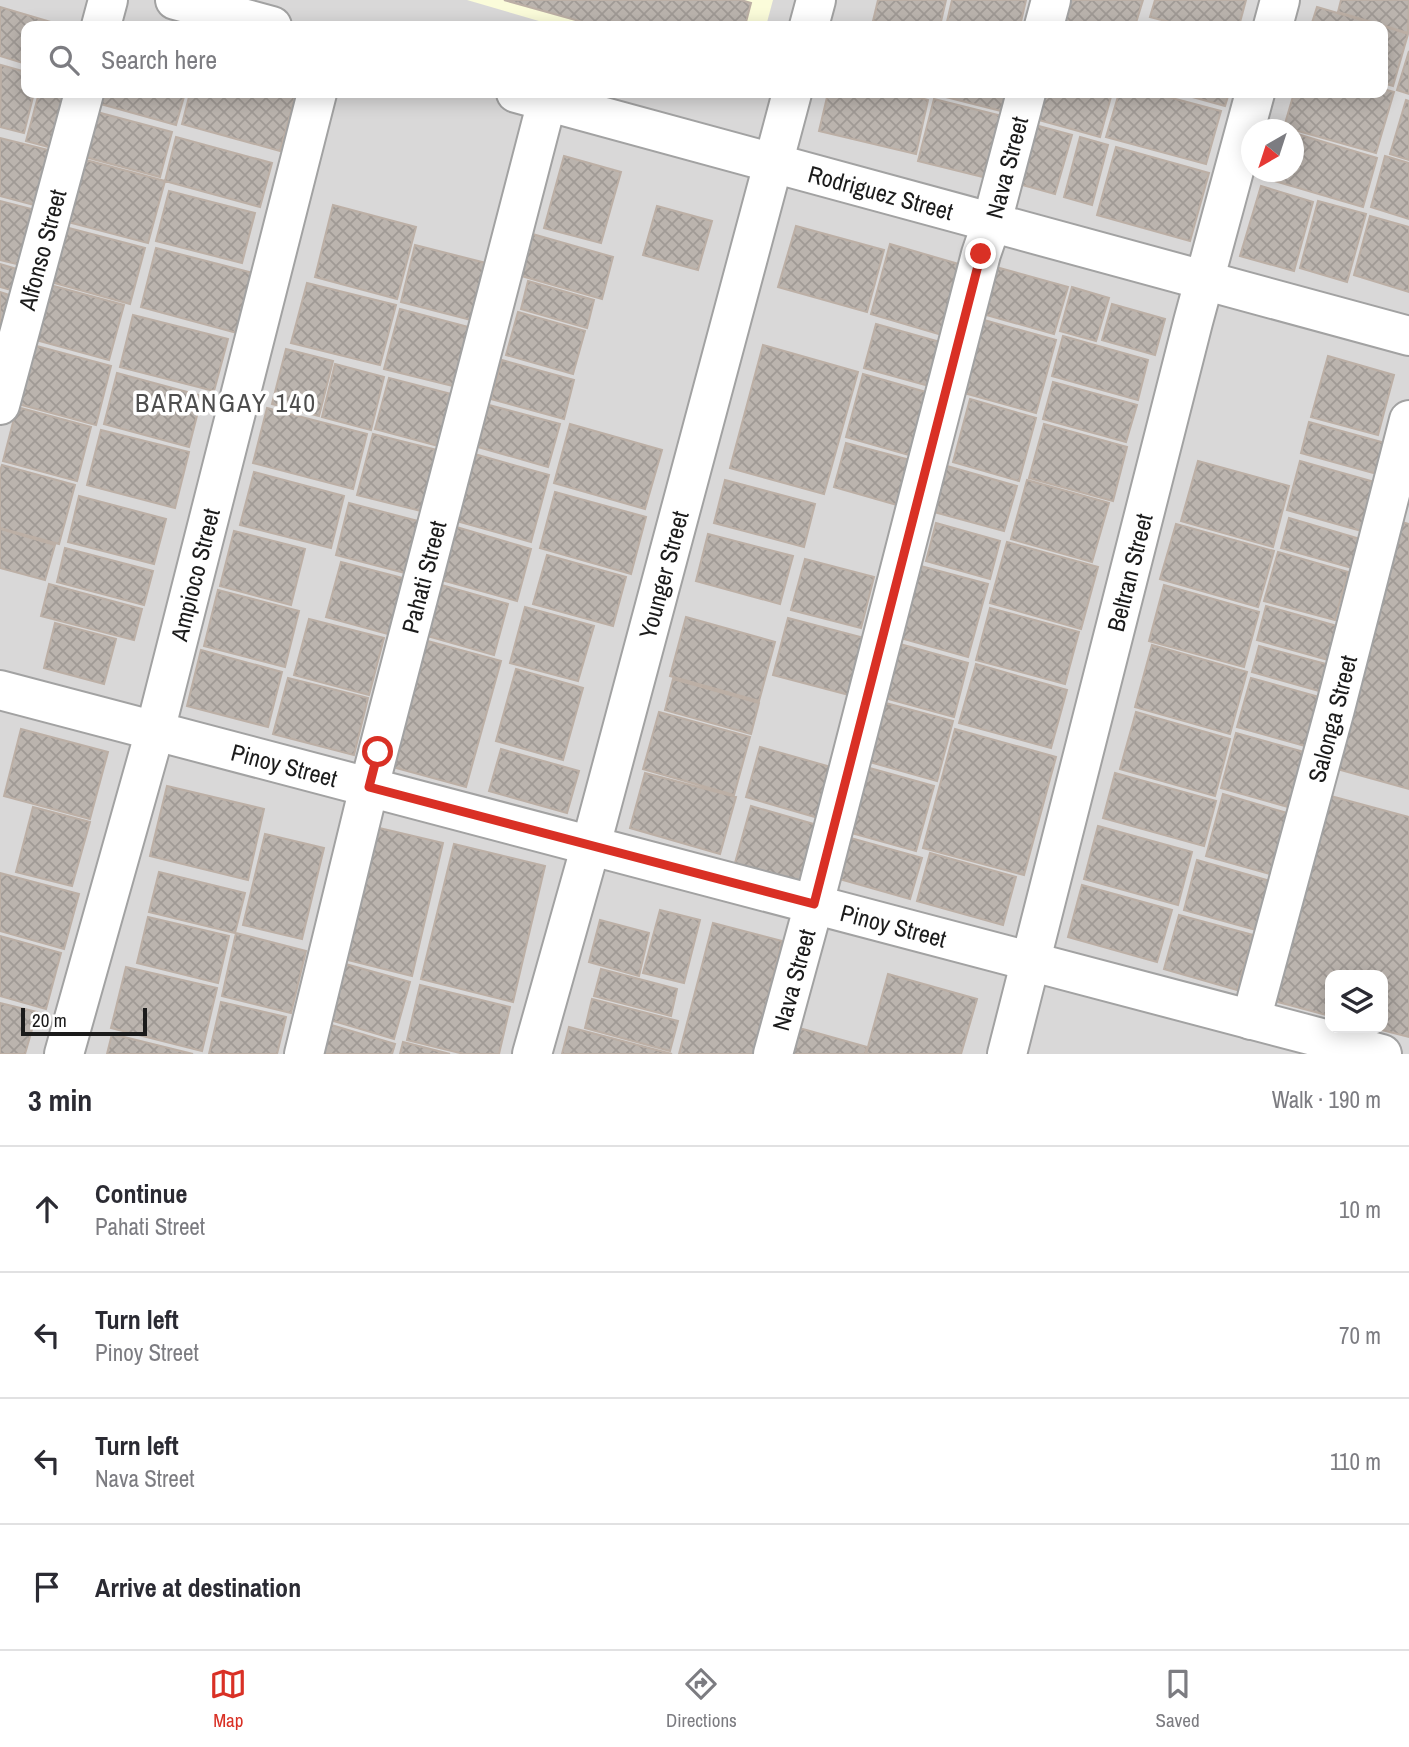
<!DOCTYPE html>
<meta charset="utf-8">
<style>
body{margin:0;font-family:"Archivo Narrow",sans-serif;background:#f7f7f7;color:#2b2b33}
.controls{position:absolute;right:21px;bottom:21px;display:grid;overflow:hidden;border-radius:14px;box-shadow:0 4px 18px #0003}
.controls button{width:63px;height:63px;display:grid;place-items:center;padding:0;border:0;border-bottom:2px solid #e1e1e2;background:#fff;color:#2b2b33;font:35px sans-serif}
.compass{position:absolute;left:1241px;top:119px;width:63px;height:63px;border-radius:50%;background:#fff;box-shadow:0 4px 18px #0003;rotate:219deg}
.scale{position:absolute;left:21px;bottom:18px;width:126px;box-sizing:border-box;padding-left:7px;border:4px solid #1b1b1b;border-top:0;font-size:19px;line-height:24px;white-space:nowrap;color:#1b1b1b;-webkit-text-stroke:5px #fff;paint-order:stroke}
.stop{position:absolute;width:21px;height:21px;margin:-16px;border:5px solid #d93025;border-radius:50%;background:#fff}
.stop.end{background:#d93025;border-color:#fff;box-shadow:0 2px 7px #0008}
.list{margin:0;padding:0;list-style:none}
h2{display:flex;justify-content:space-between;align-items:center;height:91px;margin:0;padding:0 28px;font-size:30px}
h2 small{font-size:23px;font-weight:400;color:#7c7c81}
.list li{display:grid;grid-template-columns:46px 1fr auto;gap:21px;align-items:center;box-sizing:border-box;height:126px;padding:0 28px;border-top:2px solid #e1e1e2}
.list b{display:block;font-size:26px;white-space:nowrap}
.list p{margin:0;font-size:23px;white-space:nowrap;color:#7c7c81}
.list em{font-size:23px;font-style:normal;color:#7c7c81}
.icon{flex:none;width:38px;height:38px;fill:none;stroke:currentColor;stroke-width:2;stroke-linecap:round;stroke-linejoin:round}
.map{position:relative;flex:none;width:1409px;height:1054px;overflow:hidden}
.search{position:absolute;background:#fff;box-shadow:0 4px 18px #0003;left:21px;right:21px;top:21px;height:77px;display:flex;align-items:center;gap:18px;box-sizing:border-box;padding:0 24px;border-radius:14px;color:#7c7c81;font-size:26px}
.sheet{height:595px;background:#fff}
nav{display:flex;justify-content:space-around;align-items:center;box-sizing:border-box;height:98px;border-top:2px solid #e1e1e2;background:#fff;font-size:19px;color:#7c7c81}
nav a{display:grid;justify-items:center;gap:4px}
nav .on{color:#d93025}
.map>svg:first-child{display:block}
.residential{fill:#d9d8d8;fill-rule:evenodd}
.education{fill:#fbfcda}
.building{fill:url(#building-cross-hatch);stroke:#bcafa5;stroke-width:2}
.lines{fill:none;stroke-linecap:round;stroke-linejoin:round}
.minor-casing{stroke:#a2a2a2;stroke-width:42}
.minor{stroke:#fff;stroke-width:38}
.route{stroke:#d93025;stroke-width:9}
.labels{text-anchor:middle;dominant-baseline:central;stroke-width:7;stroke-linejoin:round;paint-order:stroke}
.street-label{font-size:24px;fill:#1b1b1b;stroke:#fff}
.neighbourhood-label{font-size:26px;letter-spacing:2px;fill:#4e4e4e;stroke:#fff}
</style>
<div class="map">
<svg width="1409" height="1054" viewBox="0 0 1409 1054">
<defs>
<pattern id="building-cross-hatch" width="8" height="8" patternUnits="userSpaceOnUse" patternTransform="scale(1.75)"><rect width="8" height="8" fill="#bbb4ae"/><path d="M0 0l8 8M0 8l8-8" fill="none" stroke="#a09a95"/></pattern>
</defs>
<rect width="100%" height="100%" fill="#ebe8e1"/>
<path class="residential" d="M0 0H1409V1054H0ZM26 26H1383V93H26ZM1252 130H1294V172H1252ZM1330 975H1383V1028H1330Z"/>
<path class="education" d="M467 0H773L766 26H556Z"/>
<path class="building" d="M504 0H741L751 3 745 26H597Z
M878 0H946L940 26H895L873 21Z
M952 0H1026L1020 26H946Z
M1070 0H1143L1135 26H1063Z
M1155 0H1246L1239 26H1185L1150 17Z
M1341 0H1409L1408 33 1338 12Z
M0 7 58 24 57 26H26V64L0 56Z
M1317 7 1382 26H1311Z
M1383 26 1408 34 1393 86 1383 83Z
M1409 51V94L1397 90Z
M1 65 26 72V93H34L24 133 0 127Z
M1383 89 1394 92 1376 153 1284 127 1294 93H1383Z
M39 93H71L56 149 26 141Z
M99 93H185L176 125 97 103Z
M190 93H296L280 151 182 124Z
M828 93H901L928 100 916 154 819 131Z
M930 93H1005L1001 111Z
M1034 93H1112L1100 137 1028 117Z
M1119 93H1153L1221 111 1206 164 1106 137Z
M1178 93H1229L1225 106Z
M934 99 1002 116 987 178 918 161Z
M1406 100 1409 101V160L1390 154Z
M97 112 172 132 160 177 85 157Z
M1024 122 1072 135 1055 194 1008 181Z
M1294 133 1377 158 1363 207 1271 180 1273 172H1294Z
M176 137 272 163 260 207 165 181Z
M1080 137 1108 145 1092 205 1064 197Z
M0 138 52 151 38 206 0 196Z
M1116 147 1209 173 1190 241 1097 215Z
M564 156 621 172 601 243 544 228Z
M1385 156 1409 163V219L1371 207Z
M86 160 165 181 148 243 68 222Z
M1261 186 1313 202 1294 271 1240 256Z
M169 191 255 213 242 263 156 241Z
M0 201 35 210 21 265 0 260Z
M1318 201 1366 214 1347 282 1300 268Z
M333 205 416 227 397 299 315 277Z
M657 206 712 221 698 270 643 255Z
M1370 216 1409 227V292L1354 275Z
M796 226 884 250 867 312 778 287Z
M65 227 145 248 130 304 51 282Z
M529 233 613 257 602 299 518 275Z
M890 244 962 265 942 335 871 314Z
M415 245 490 264 475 321 401 302Z
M156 248 253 273 237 333 141 307Z
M0 264 20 270 15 291 0 287Z
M996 267 1068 287 1054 334 983 314Z
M528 281 594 300 587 328 521 309Z
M307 283 396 305 380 365 291 343Z
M50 285 124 305 109 360 36 340Z
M1072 287 1109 298 1096 341 1060 331Z
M0 292 12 296 0 334Z
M1112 304 1165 319 1155 355 1102 340Z
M400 309 472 328 457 387 384 369Z
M518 312 585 331 573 374 506 355Z
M133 315 228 339 214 391 120 367Z
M984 320 1056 340 1036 413 964 393Z
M876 324 940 342 929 386 864 368Z
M1063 336 1148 360 1138 400 1052 376Z
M33 345 111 366 96 425 18 404Z
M763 345 858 372 824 494 730 468Z
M286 349 333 361 319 416 272 404Z
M1328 356 1394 375 1378 435 1311 417Z
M502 360 574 380 564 419 491 399Z
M335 364 384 377 371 430 322 417Z
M117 373 202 396 189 447 104 424Z
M863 374 933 394 916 457 846 437Z
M389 378 455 395 442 447 375 429Z
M1053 382 1137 405 1126 442 1043 419Z
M970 399 1036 418 1019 481 953 462Z
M489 405 560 424 548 467 478 447Z
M17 407 91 427 77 481 3 461Z
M267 408 367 434 353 489 253 463Z
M1309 422 1385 443 1377 474 1301 453Z
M570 424 662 450 645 509 554 483Z
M1044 424 1127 447 1113 501 1029 478Z
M101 430 189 452 175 508 87 485Z
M373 434 441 451 425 512 357 495Z
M846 443 910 460 897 505 834 487Z
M471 453 549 475 531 542 453 520Z
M1198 461 1289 486 1273 547 1181 521Z
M1300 461 1378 483 1365 532 1287 510Z
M2 465 75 485 59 544 0 528V471Z
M947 466 1017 486 1004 531 934 512Z
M254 472 344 496 331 548 240 525Z
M725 480 815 504 804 547 714 523Z
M1027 480 1109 503 1092 562 1011 539Z
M555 492 646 517 631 574 540 548Z
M79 496 166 519 154 564 68 542Z
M349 503 418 521 405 573 336 555Z
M1289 518 1360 539 1352 568 1281 548Z
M1398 521 1409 524V789L1330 767Z
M936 523 1000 541 990 579 926 561Z
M1176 524 1274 551 1258 607 1160 579Z
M453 526 531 549 517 601 438 579Z
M0 529 55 545 45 580 0 568Z
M234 531 305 549 291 605 220 586Z
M708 534 793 556 780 604 696 581Z
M1007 542 1098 567 1081 629 990 603Z
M65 548 153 571 144 605 57 582Z
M1278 552 1348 572 1335 620 1264 601Z
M547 555 626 577 613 626 533 604Z
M805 559 874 577 861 628 791 610Z
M341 562 414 581 399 637 326 617Z
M917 565 988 584 968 657 897 637Z
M49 584 142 609 134 640 41 616Z
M438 584 508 604 494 655 424 635Z
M1164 585 1259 612 1244 667 1149 641Z
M218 590 299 611 285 667 204 646Z
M1266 606 1337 626 1328 660 1257 640Z
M525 607 594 626 578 681 510 663Z
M990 608 1079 632 1065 684 976 660Z
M686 617 775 642 759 701 670 676Z
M788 618 864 638 849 695 773 675Z
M309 619 384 638 369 695 294 675Z
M55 623 116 639 104 684 44 668Z
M424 640 501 661 466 787 389 766Z
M900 644 968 663 954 717 885 698Z
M1152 645 1247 672 1230 734 1135 707Z
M1259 646 1326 664 1319 691 1252 672Z
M201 650 282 672 268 727 187 706Z
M976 664 1067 690 1051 748 959 723Z
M516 669 583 688 563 760 496 741Z
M288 678 368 698 354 755 273 734Z
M1251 678 1319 697 1305 746 1237 727Z
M673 679 759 703 751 734 665 710Z
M882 702 953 721 937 781 866 761Z
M659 712 750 737 734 795 643 769Z
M1136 712 1230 739 1215 796 1120 769Z
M21 729 108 752 90 819 4 796Z
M955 729 1056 757 1024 875 923 848Z
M1236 733 1304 752 1288 807 1221 788Z
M760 747 838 769 825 820 746 797Z
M501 749 579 771 567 813 489 791Z
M866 767 934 786 916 851 848 832Z
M645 773 736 797 720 854 630 828Z
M1115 773 1216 801 1204 846 1103 818Z
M167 786 264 809 248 880 150 856Z
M1223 794 1287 813 1270 874 1206 856Z
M1327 795 1409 817V1037L1374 1028H1383V975H1330V1016L1274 1001Z
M751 806 824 827 806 890 733 870Z
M33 807 90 822 72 886 16 872Z
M1098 826 1192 852 1178 905 1084 879Z
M375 827 443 843 412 976 344 959Z
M265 834 324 848 302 939 243 925Z
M847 837 922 858 910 899 836 878Z
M454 844 545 866 513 1002 421 979Z
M930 853 1016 877 1003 925 917 901Z
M1197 860 1270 881 1256 930 1184 910Z
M159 872 245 893 235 933 149 912Z
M0 873 79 894 64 949 0 931Z
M1082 885 1172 910 1157 962 1068 937Z
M660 910 700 920 684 983 643 973Z
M1179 915 1253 935 1237 990 1164 969Z
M148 917 229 936 218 983 137 963Z
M600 920 649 933 639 976 589 962Z
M713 923 782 941 753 1054H679Z
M236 933 306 951 291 1013 222 996Z
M0 936 61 953 46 1009 0 996Z
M342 963 410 982 394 1039 327 1019Z
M126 967 217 988 202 1051 111 1028Z
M601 969 677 989 671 1016 594 996Z
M888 974 977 999 961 1054H866Z
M420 985 510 1007 499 1054H464L407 1040Z
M592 999 678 1021 670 1051 585 1028Z
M221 1002 286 1017 277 1054H209Z
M0 1003 37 1012 25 1054H0Z
M328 1024 395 1044 392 1054H319Z
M792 1026 867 1047 865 1054H785Z
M569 1027 672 1054H562Z
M112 1034 193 1054H107Z
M403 1042 450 1054H400Z"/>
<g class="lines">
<defs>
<g id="minor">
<path d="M175 0 272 26"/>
<path d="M101 26 108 0"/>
<path d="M809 26 816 0"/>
<path d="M1044 26 1051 0"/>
<path d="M1273 26 1280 0"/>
<path id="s1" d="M516 93 1409 336"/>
<path id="s2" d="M0 405 84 93"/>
<path id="s3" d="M0 690 1382 1054"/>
<path id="s4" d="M1251 1020 1335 709 1409 420"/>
<path id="s5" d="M64 1054 155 731 317 93"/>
<path id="s6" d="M304 1054 369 787 547 101"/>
<path id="s7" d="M532 1054 591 845 792 93"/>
<path id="s8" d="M773 1054 814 904 981 254 992 222 1026 93"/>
<path id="s9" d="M1007 1054 1193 322 1255 93"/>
</g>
</defs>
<use href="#minor" class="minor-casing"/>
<use href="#minor" class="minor"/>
</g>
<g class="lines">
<path class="route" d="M378 752 369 787 814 904 981 254"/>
</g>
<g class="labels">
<g class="street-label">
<text stroke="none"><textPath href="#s8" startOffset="917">Nava Street</textPath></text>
<text stroke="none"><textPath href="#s1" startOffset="378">Rodriguez Street</textPath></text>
<text stroke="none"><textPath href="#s2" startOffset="161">Alfonso Street</textPath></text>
<text stroke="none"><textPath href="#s9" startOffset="497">Beltran Street</textPath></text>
<text stroke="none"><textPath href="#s7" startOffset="497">Younger Street</textPath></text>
<text stroke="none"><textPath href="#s5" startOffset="497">Ampioco Street</textPath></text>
<text stroke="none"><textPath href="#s6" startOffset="492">Pahati Street</textPath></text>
<text stroke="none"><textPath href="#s4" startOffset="312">Salonga Street</textPath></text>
<text stroke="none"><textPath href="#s3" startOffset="294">Pinoy Street</textPath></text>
<text stroke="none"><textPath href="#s3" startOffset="924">Pinoy Street</textPath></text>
<text stroke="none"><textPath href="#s8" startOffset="77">Nava Street</textPath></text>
</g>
<g class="neighbourhood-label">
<text x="226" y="402">BARANGAY 140</text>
</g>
</g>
</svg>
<div class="controls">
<button><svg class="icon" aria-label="layers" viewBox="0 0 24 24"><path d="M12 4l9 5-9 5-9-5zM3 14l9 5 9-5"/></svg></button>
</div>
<svg class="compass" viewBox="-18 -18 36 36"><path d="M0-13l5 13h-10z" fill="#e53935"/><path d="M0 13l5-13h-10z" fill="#7c7c81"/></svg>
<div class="scale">20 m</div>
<div class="stop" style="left:378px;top:752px"></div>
<div class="stop end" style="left:981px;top:254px"></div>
<div class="search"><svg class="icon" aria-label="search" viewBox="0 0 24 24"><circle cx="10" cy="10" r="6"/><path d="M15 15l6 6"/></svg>Search here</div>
</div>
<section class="sheet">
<h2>3 min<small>Walk · 190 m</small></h2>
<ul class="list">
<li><svg class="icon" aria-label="ahead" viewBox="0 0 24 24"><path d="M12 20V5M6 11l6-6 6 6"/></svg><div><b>Continue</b><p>Pahati Street</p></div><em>10 m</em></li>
<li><svg class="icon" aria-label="left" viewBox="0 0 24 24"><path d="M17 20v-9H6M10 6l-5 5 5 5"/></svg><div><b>Turn left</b><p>Pinoy Street</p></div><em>70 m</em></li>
<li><svg class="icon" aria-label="left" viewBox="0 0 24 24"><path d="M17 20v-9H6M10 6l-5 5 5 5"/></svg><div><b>Turn left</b><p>Nava Street</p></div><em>110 m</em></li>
<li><svg class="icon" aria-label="arrive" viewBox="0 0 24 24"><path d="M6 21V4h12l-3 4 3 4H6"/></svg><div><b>Arrive at destination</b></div></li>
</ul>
</section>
<nav>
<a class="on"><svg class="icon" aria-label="map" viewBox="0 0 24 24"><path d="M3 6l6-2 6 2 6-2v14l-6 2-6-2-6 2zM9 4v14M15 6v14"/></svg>Map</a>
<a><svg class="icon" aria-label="directions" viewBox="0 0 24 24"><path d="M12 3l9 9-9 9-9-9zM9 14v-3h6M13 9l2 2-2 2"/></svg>Directions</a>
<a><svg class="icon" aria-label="saved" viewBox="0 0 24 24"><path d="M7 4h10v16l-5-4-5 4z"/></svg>Saved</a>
</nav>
